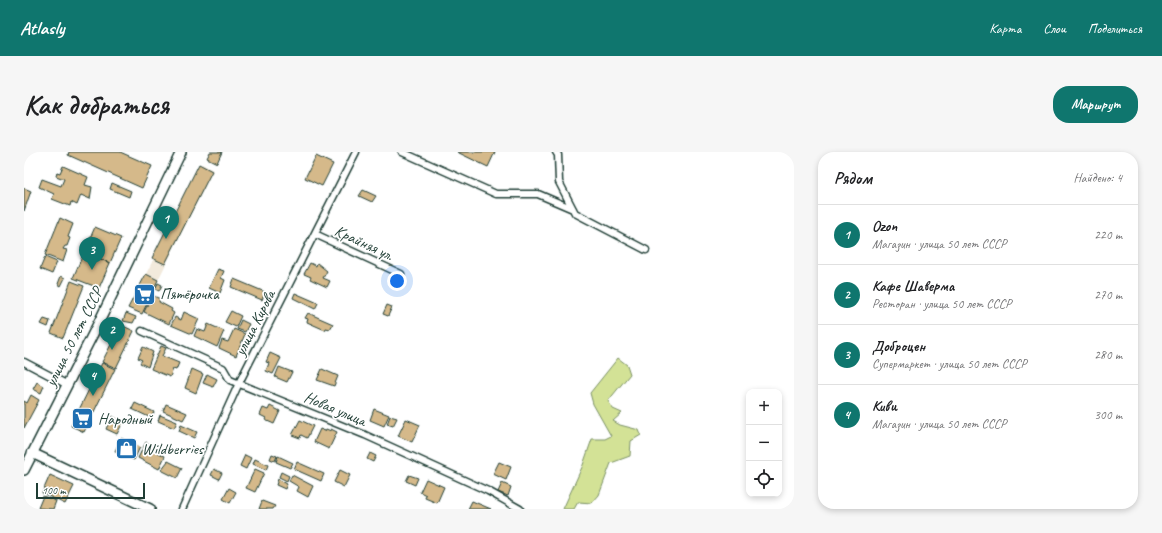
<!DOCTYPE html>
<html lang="ru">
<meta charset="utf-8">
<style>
body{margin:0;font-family:Caveat,sans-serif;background:#f6f6f6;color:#202124}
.controls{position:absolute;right:12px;bottom:12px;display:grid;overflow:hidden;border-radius:8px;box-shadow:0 2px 6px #0003}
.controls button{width:36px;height:36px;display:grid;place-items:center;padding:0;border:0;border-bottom:1px solid #e0e0e0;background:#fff;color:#202124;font:20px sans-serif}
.scale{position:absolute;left:12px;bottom:10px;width:109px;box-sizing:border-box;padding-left:4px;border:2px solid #1f3d34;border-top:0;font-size:11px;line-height:14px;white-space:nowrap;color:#1f3d34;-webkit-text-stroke:3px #fff;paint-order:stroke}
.you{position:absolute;left:373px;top:129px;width:14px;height:14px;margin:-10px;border:3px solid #fff;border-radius:50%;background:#1a73e8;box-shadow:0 0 0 6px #1a73e833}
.badge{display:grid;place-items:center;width:26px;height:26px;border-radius:50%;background:#0f766e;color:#fff;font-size:13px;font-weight:700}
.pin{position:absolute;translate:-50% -33px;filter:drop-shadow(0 1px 2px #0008)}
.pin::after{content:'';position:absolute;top:21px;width:14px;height:12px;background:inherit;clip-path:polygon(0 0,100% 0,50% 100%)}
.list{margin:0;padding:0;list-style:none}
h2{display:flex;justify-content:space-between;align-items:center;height:52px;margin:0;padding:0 16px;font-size:17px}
h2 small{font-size:13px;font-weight:400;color:#757577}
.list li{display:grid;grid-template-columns:26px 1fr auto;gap:12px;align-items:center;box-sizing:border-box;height:60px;padding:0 16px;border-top:1px solid #e0e0e0}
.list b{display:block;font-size:15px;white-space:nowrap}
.list p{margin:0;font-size:13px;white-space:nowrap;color:#757577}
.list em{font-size:13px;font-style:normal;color:#757577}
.icon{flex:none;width:22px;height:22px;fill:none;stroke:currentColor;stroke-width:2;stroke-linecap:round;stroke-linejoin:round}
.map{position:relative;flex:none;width:770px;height:357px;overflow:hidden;border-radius:16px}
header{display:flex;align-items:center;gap:24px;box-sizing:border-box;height:56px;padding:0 20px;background:#0f766e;color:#fff}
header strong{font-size:19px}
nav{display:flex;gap:22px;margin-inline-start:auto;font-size:14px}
.intro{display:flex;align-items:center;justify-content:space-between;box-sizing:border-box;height:96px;padding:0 24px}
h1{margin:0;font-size:28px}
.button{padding:10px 18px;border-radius:16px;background:#0f766e;color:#fff;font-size:14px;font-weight:700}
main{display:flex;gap:24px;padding:0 24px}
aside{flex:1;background:#fff;border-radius:16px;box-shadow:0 2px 6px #0003}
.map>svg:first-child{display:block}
.built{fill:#f2eadc}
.green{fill:#d3e296;stroke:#799065}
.building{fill:#d5b98a;stroke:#1f3d34}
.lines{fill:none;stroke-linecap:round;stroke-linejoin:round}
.street-casing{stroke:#1f3d34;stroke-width:9}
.secondary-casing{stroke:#1f3d34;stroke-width:12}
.street{stroke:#fff;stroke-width:6}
.secondary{stroke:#fff;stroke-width:9}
.labels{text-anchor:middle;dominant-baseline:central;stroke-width:3.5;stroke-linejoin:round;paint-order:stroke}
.street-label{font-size:16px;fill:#1f3d34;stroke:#fff}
.poi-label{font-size:16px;fill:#1f3d34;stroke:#fff;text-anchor:start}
</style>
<header>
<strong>Atlasly</strong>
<nav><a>Карта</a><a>Слои</a><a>Поделиться</a></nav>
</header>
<div class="intro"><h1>Как добраться</h1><a class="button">Маршрут</a></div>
<main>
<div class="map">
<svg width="770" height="357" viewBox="0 0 770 357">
<rect width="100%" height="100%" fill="#fff"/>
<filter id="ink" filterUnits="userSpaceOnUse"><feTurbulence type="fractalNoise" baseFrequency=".025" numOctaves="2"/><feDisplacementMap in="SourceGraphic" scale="8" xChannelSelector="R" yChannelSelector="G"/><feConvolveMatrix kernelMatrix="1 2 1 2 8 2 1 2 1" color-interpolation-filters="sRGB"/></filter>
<g filter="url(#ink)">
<path class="built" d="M178 12 189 18 134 128 122 122Z"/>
<path class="green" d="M594 206 603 213 606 222 584 249 589 257 598 261 589 269 596 273 615 278 617 283 607 289 606 304 587 311 575 343 568 351 554 350 550 357H539L559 313 568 287H581L587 284 569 252 566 241Z"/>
<path class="building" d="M45 0H96L128 14 118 36 44 3Z
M186 0H198L193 11 183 6Z
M433 0H471L464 15Z
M292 4 309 12 298 34 281 26Z
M175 12 188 19 141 112 128 106Z
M39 14 64 25 61 33 68 35 66 47 57 43 53 53 47 50 46 54 28 47 30 42 15 35 18 27 37 34 40 27 32 24 33 20 36 21Z
M88 31 107 39 105 45 86 37Z
M0 36 7 39 0 59Z
M339 38 352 44 348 50 335 44Z
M36 66 49 72 44 85 46 86 43 94H41L39 97 43 98 39 110 21 103Z
M71 75 97 86 86 111 60 100Z
M60 100 86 111 75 136 49 126Z
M21 105 33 110 28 122 16 117Z
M286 111 292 114 293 111 303 119 299 126 306 129 303 135 286 127 287 125 280 122Z
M194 117 200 119 197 126 201 128 196 141 185 136Z
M122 122 134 128 118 162 104 156Z
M37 124 41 126 37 134 34 132Z
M210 127 241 140 238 148 207 135Z
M47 129 60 134 39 186 27 181Z
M134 131 138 133 135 139 131 137Z
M70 136 74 137 72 142 68 141Z
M271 141 294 151 291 157 269 146Z
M128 143 136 147 135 150 148 157 147 159 150 161 145 172 120 160Z
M363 153 368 155 364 164 359 162Z
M207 159 217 164 212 175 201 170Z
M160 160 175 167 168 182 147 173 151 165 157 168Z
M102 161 112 165 109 171 99 169Z
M284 161 309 172 306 177 302 176 301 178 283 170 284 167 281 166Z
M20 167 26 169 24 175 17 172Z
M217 168 225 172 221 180 213 177Z
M184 172 200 179 193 195 170 184 173 177 181 180Z
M97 173 110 179 92 216 78 210Z
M210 177 221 182 212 204 195 196 198 188 204 190Z
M137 194 142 196 138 204 155 211 152 218 149 217 146 225 127 217Z
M119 195 129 200 124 215 116 211 118 208 114 206Z
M246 201 257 206 249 222 242 219 245 211 242 210Z
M78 211 91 217 60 280 47 274Z
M255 215 268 220 263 230 251 225Z
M168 217 179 222 172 241 161 236Z
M298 217 314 224 310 234 293 228Z
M183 222 193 227 189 235 179 231Z
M13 230 20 234 17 241 9 237Z
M7 243 15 248 0 276V249L3 251Z
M111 251 130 260 127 266 108 257Z
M142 252 163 261 159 268 139 259Z
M246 254 256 259 250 272 241 268 242 266 236 263 239 256 244 258Z
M350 257 365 263 360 274 346 268Z
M136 263 153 270 150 276 134 269Z
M88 264 99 270 93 282 82 277Z
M366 264 373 266 369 274 363 272Z
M382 267 396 273 388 290 374 284Z
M276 268 289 274 283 286 277 283 276 286 268 283Z
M157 273 173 280 170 286 155 279Z
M296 277 301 279 302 277 307 279V277L313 280 305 297 290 290Z
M97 286 116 295 110 308 91 299Z
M122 290 127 293 125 296 141 304 135 317 114 306Z
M346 301 352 304 349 310 343 307Z
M248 302 253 304 251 309 246 307Z
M221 303 227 306 222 317 216 314Z
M254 304 269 311 266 316 252 310Z
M231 307 244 313 242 318 229 312Z
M144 309 158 316 153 326 137 318Z
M273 310 300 322 297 329 270 317Z
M475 310 487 315 482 328 469 322Z
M190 317 198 321 195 327 187 323Z
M231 317 240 321 231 340 222 336Z
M316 318 326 323 320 335 310 330Z
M257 320 265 324 263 329 255 325Z
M26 323 50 334 41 352 18 341Z
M268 323 289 334 284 345 273 339 275 335 265 329Z
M385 323 394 326 391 333 382 329Z
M254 327 263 332 261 337 252 333Z
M402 327 420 335 413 351 401 346 402 343 396 340Z
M478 331 487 335 484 344 474 340Z
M205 336 212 340 206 351 199 347Z
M19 344 32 349 29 357 14 356Z
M238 349 251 354 249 357H235Z
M448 349 467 357H444Z"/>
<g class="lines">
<defs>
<path id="street" d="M378 0 472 42H514L549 57
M532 0 534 3 535 30 551 61 622 98
M291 82 377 122
M118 179 199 216 206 228 341 283 464 339 496 357
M0 210 42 232
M158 357 215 231 332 0"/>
<path id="secondary" d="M8 301 126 357
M0 318 76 168 157 0"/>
</defs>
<use href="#street" class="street-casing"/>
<use href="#secondary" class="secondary-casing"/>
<use href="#street" class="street"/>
<use href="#secondary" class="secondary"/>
</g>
</g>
<defs>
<symbol id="supermarket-square" viewBox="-11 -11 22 22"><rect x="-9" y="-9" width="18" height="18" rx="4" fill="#1f6fb2" stroke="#fff"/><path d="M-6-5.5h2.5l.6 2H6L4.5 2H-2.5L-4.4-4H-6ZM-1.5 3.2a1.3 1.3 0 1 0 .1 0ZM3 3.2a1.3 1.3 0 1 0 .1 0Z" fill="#fff"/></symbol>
<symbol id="shop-square" viewBox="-11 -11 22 22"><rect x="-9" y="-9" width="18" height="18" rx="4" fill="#1f6fb2" stroke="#fff"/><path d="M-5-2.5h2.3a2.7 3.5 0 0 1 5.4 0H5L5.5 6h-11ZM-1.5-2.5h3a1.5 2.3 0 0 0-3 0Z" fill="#fff"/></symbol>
</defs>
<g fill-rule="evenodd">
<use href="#supermarket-square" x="108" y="130" width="25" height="25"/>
<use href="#supermarket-square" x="46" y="254" width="25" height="25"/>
<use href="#shop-square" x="90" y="284" width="25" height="25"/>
</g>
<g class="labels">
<g class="street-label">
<text transform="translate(340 91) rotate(25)">Крайняя ул.</text>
<text transform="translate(231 171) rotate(-63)">улица Кирова</text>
<text transform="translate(50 185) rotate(-63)">улица 50 лет СССР</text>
<text transform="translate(311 257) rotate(23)">Новая улица</text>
</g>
<g class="poi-label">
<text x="136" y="142">Пятёрочка</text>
<text x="74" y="267">Народный</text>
<text x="118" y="297">Wildberries</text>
</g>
</g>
</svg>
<div class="controls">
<button>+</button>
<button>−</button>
<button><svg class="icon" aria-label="locate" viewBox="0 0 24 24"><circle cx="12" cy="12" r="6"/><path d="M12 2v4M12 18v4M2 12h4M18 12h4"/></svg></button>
</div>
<div class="scale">100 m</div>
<div class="you"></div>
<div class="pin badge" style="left:142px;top:87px">1</div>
<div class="pin badge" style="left:88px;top:198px">2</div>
<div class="pin badge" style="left:68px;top:118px">3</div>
<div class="pin badge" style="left:69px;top:244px">4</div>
</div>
<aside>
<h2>Рядом<small>Найдено: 4</small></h2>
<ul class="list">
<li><span class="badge">1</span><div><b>Ozon</b><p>Магазин · улица 50 лет СССР</p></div><em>220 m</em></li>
<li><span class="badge">2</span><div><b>Кафе Шаверма</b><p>Ресторан · улица 50 лет СССР</p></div><em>270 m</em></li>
<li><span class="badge">3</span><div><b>Доброцен</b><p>Супермаркет · улица 50 лет СССР</p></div><em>280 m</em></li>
<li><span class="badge">4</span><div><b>Киви</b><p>Магазин · улица 50 лет СССР</p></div><em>300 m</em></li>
</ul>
</aside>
</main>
